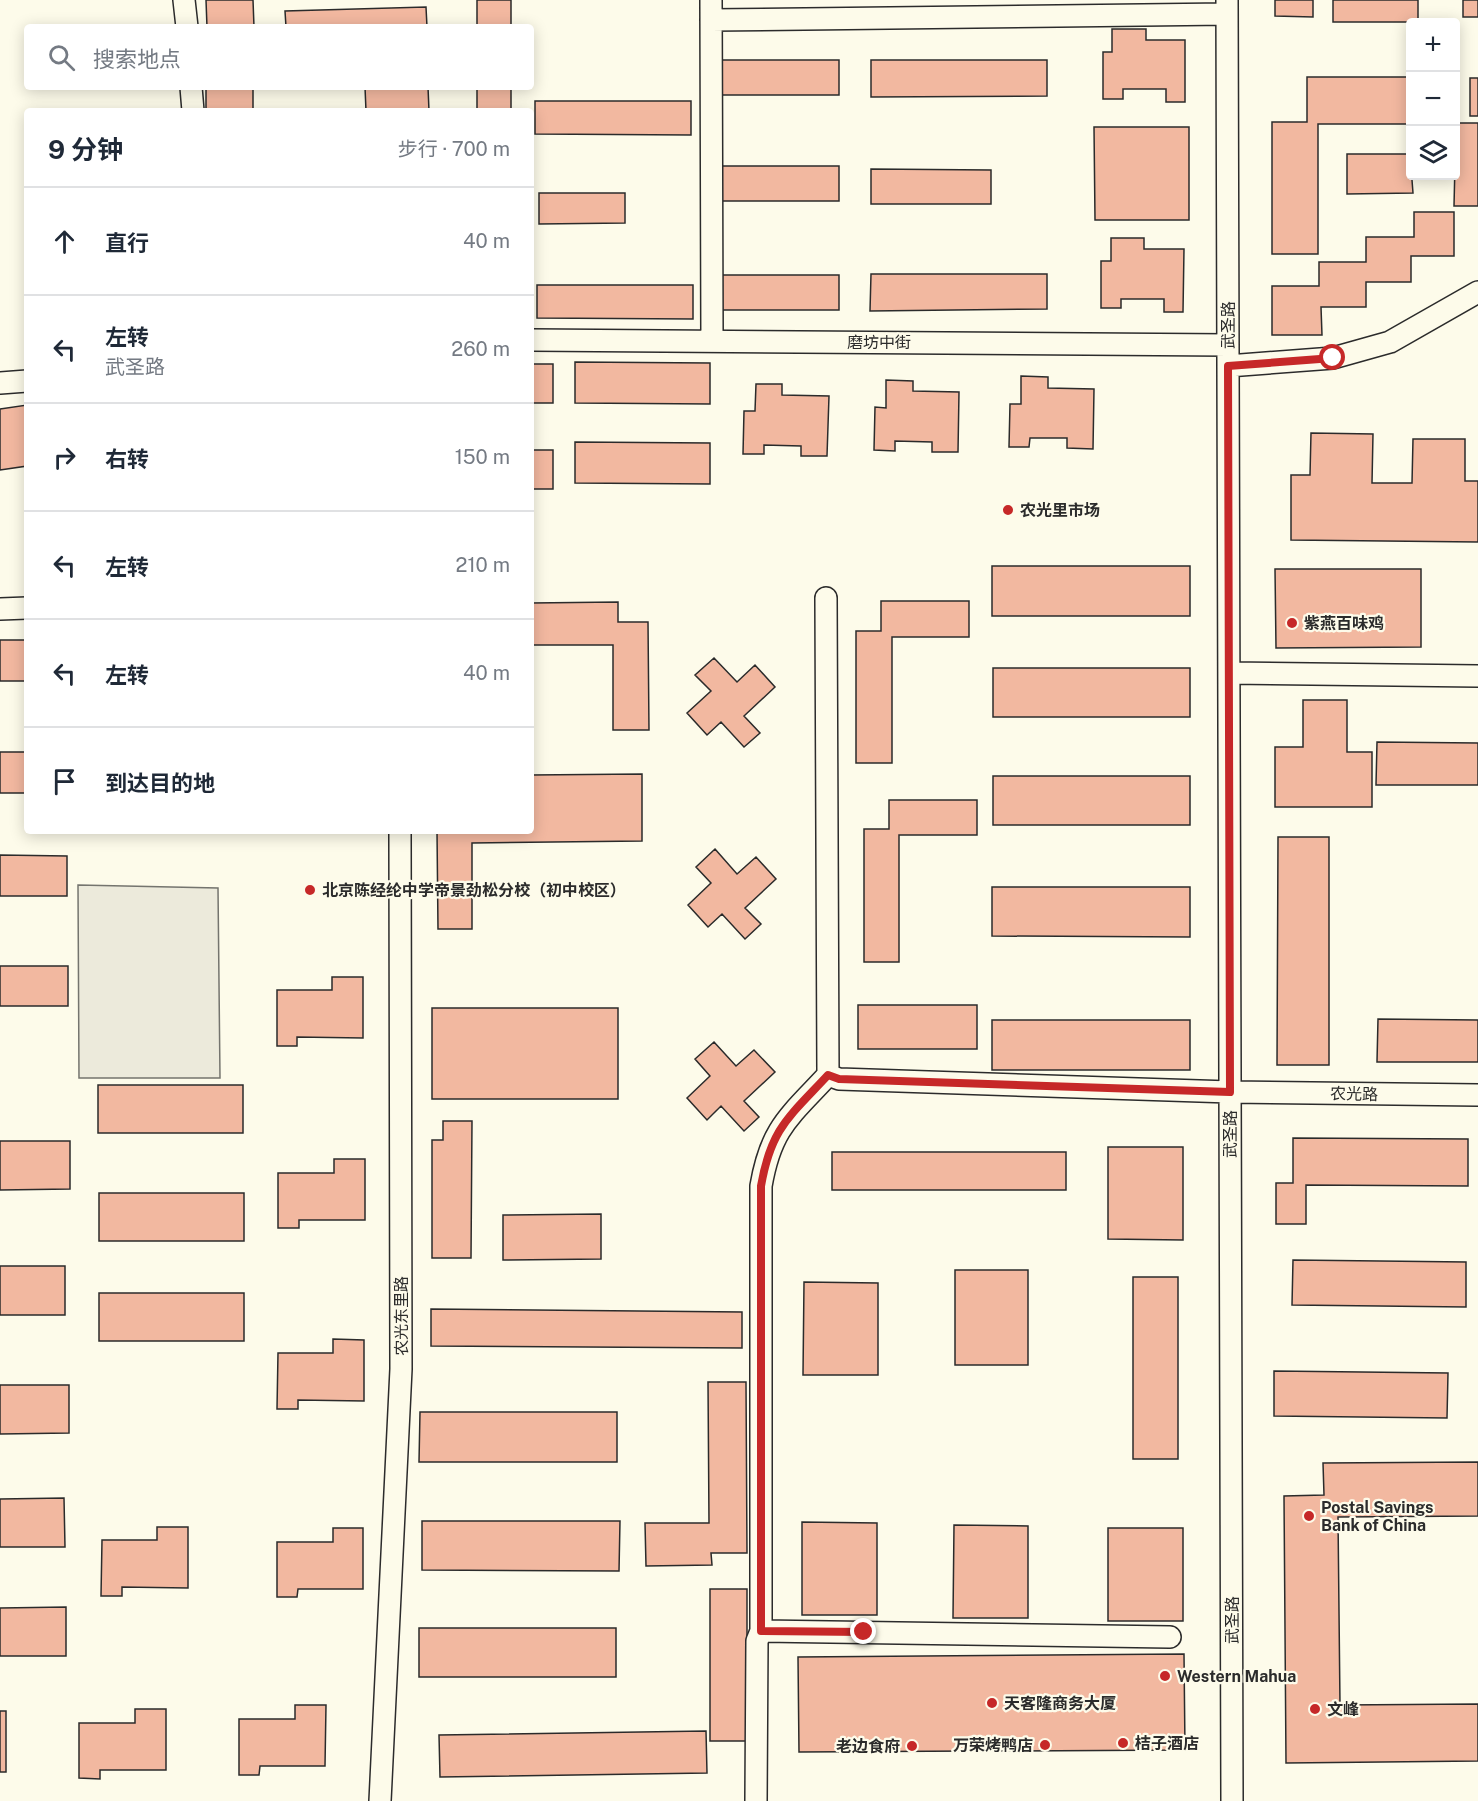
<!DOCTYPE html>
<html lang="zh">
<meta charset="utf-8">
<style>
body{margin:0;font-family:"Public Sans","Noto Sans SC",sans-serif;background:#f2f2f3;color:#1f2937}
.controls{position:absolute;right:18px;top:18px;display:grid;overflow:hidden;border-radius:6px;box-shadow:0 3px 15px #0003}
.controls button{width:54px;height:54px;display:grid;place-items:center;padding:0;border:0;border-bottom:2px solid #e0e1e3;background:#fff;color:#1f2937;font:30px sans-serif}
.stop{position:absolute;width:18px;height:18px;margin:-14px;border:4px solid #c62828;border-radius:50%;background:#fff}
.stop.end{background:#c62828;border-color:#fff;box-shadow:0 2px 6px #0008}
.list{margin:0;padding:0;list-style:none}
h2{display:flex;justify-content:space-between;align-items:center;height:78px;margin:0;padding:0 24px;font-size:26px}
h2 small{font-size:20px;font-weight:400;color:#747a83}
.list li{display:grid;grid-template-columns:39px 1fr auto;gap:18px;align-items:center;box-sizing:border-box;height:108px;padding:0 24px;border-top:2px solid #e0e1e3}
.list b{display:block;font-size:22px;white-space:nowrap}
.list p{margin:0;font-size:20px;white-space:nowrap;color:#747a83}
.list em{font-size:20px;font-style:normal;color:#747a83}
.icon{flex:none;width:33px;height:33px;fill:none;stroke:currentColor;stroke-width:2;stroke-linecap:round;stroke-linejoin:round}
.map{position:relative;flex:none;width:1478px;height:1801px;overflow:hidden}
.search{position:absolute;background:#fff;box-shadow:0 3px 15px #0003;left:24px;top:24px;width:510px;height:66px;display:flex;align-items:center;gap:15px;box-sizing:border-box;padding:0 21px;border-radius:6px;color:#747a83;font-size:22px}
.panel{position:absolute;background:#fff;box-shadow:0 3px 15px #0003;left:24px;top:108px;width:510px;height:726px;border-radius:6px}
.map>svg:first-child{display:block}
.parking{fill:#eceadb;stroke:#74746e;stroke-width:1.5}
.building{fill:#f2b8a0;stroke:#2b2b2b;stroke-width:1.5}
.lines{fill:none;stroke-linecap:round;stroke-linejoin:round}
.minor-casing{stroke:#2b2b2b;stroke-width:24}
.minor{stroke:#fdfbea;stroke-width:21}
.route{stroke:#c62828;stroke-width:8}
.poi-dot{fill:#c62828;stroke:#fdfbea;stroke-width:2}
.labels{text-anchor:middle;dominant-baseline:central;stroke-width:4.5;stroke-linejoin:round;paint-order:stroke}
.street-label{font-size:16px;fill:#2b2b2b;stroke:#fdfbea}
.poi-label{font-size:16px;font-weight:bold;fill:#2b2b2b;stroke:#fdfbea;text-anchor:start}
</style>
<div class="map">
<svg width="1478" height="1801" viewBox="0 0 1478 1801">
<rect width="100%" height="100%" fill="#fdfbea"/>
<path class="parking" d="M78 885 218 888 220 1078H79Z"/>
<path class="building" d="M206 0H253L254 27H207Z
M477 0H511V27H477Z
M1275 0H1313V17L1275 16Z
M1333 0H1418V22H1333Z
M1463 0H1478V17H1463Z
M426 7 427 27H286L285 11Z
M1112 29H1146V40H1185V102H1166V89H1123V99H1103V52H1112Z
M720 60H839V95H720Z
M871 60H1047V96L871 97Z
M1307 77H1410V124H1318V254H1272V122H1307Z
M1470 78H1478V116H1470Z
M365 87H428L429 111H366Z
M477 87H511V109H477Z
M253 88V111H206V89Z
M535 101H691V135L535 134Z
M1456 123H1478V206H1454Z
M1094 127H1189V220H1095Z
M1347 154H1410L1413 193 1347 194Z
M719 166H839V201H719Z
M871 169 991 170V204H871Z
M539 193H625V223L539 224Z
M1414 212H1454V256H1411V282H1366V307H1321L1322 335H1272V286H1319V262H1366V237H1414Z
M1111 238H1144V249H1184L1183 312H1164V299H1121V308H1101V261H1111Z
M871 274H1047V309L870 311Z
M720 275H839V310H720Z
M537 285H693V319L537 318Z
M575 362 710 363V404L575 403Z
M531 364H553V403H531Z
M1021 376 1048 377V388L1094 389 1093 449 1067 448V438H1030L1029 447H1009L1010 404H1021Z
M886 380 913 381V391L959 392 958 452H932V442L895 441V451L874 450 875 407 886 408Z
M756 384H782V395L829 396 827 456H801V446L764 445V454H743L744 411H755Z
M27 405V466L0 470V409Z
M1311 433 1373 434 1372 483H1412L1413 439H1465V481H1478V542L1291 540V475H1310Z
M575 442 710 443V484L575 483Z
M531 450H553V489H531Z
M992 566H1190V616H992Z
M1275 569H1421V647L1276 648Z
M881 601H969V637H892V763H856V631H881Z
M618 602V622H648L649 730H613V645H531V603Z
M0 640H27V681H0Z
M714 658 737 682 755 665 775 687 744 716 760 733 744 747 721 722 707 735 687 713 711 691 695 675Z
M993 668H1190V717H993Z
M1303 700H1347V752H1372V807H1275V747H1303Z
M1377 742 1478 743V785H1376Z
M0 752H27V793H0Z
M642 774V841L472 843V929H438L437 831H531V775Z
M993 776H1190V825H993Z
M889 800H977V835H899V962H864V829H889Z
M1278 837H1329V1065H1277Z
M715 849 737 874 756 857 776 879 745 908 761 924 745 939 722 914 708 927 688 905 711 883 696 867Z
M0 855 67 856V896H0Z
M992 887H1190V937L992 936Z
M0 966H68V1006H0Z
M332 977H363V1038L297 1037V1046H277V990H332Z
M858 1005H977V1049H858Z
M432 1008H618V1099H432Z
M1378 1019 1478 1020V1062H1377Z
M992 1020H1190V1070H992Z
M714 1042 736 1066 754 1050 775 1072 744 1101 759 1117 744 1131 721 1106 707 1120 687 1098 710 1076 695 1059Z
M98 1085H243V1133H98Z
M443 1121H472L471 1258H432V1140H443Z
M1293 1138 1468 1139V1186L1306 1185V1224H1276V1183H1293Z
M0 1141H70V1189L0 1190Z
M1108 1147H1183V1240L1108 1239Z
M832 1152H1066V1190H832Z
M334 1159H365V1220H299V1228H278V1173H334Z
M99 1193H244V1241H99Z
M601 1214V1259L503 1260V1215Z
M1293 1260 1466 1262V1307L1292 1305Z
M0 1266H65V1315H0Z
M955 1270H1028V1365H955Z
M1133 1277H1178V1459H1133Z
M804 1282 878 1283V1375H803Z
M99 1293H244V1341H99Z
M431 1309 742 1312V1348L431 1346Z
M333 1339 364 1340V1401L298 1400V1409H277L278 1353H333Z
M1274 1371 1448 1373 1447 1418 1274 1416Z
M708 1382H746L747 1553H711L712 1565 646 1566 645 1523H709Z
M0 1385H69V1433L0 1434Z
M420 1412H617V1462H419Z
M1478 1462V1516L1338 1517 1340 1705 1478 1704V1761L1286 1763 1284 1496 1324 1495 1323 1463Z
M64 1498 65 1547H0V1499Z
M422 1521H620L619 1571 422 1570Z
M802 1522 877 1523V1615H802Z
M954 1525 1028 1526V1618H953Z
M157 1527H188V1588L122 1587V1596H101L102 1540H157Z
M333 1528H363V1589H298L297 1597H277V1542H333Z
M1108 1528H1183V1621H1108Z
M710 1589H747V1741H710Z
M66 1607V1656H0V1608Z
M419 1628H616V1677H419Z
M1184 1654 1185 1750 799 1752 798 1657Z
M295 1705H326L325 1766H260L259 1775H239V1719H295Z
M135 1709H166V1770H100V1779L79 1778V1723H135Z
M0 1711H6V1772H0Z
M706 1731 707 1773 440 1777 439 1735Z"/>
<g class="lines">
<defs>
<path id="minor" d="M184 0 187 27
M711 0 712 341
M1227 0 1232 1801
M711 20 1227 14
M191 87 193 111
M531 340 1228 345
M1228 366 1333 358 1390 342 1478 292
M0 383 27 381
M0 609 27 608
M1229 673 1478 676
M828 1075 839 1079 1230 1092 1478 1095
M761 1631 1170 1637
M380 1801 401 1369 400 831
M756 1801 757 1641 761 1631V1186C771 1128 789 1117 828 1075L826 598"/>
</defs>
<use href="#minor" class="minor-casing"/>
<use href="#minor" class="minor"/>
</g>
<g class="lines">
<path class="route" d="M864 1632 761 1631V1186C771 1128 789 1117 828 1075L839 1079 1230 1092 1228 366 1333 358"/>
</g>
<g class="poi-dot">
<circle cx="1008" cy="510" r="6"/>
<circle cx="1292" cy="623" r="6"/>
<circle cx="310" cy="890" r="6"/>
<circle cx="1309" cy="1516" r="6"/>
<circle cx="1165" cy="1676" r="6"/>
<circle cx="992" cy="1703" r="6"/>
<circle cx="1315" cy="1709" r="6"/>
<circle cx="1123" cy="1743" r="6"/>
<circle cx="1045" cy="1745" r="6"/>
<circle cx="912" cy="1746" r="6"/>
</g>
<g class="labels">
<g class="street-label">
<text transform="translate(1228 325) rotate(-90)">武圣路</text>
<text x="879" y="342">磨坊中街</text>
<text transform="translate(1354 1094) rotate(1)">农光路</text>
<text transform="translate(1230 1134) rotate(-90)">武圣路</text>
<text transform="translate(401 1316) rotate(-90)">农光东里路</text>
<text transform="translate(1232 1620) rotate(-90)">武圣路</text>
</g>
<g class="poi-label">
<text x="1020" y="510">农光里市场</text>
<text x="1304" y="623">紫燕百味鸡</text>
<text x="322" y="890">北京陈经纶中学帝景劲松分校（初中校区）</text>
<text x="1321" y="1507">Postal Savings<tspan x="1321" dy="18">Bank of China</tspan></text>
<text x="1177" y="1676">Western Mahua</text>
<text x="1004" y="1703">天客隆商务大厦</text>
<text x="1327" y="1709">文峰</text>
<text x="1135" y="1743">桔子酒店</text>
<text x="1033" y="1745" text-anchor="end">万荣烤鸭店</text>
<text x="900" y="1746" text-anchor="end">老边食府</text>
</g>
</g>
</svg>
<div class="controls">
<button>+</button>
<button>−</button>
<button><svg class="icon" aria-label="layers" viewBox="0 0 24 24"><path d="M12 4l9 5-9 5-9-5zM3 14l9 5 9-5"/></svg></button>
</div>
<div class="stop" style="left:1333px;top:358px"></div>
<div class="stop end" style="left:864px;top:1632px"></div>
<div class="search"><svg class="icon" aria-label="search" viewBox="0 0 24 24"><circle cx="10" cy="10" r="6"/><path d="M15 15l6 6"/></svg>搜索地点</div>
<section class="panel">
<h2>9 分钟<small>步行 · 700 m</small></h2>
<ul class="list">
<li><svg class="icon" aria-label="ahead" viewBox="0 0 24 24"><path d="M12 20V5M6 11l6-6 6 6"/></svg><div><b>直行</b></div><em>40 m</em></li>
<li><svg class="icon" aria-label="left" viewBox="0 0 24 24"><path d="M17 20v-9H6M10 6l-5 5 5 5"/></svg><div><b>左转</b><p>武圣路</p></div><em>260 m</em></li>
<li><svg class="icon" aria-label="right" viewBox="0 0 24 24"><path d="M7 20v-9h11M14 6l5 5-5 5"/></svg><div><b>右转</b></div><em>150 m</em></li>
<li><svg class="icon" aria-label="left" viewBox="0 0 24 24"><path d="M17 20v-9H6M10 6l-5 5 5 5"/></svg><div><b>左转</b></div><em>210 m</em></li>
<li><svg class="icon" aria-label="left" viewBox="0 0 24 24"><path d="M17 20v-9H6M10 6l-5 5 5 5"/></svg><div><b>左转</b></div><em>40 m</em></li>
<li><svg class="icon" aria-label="arrive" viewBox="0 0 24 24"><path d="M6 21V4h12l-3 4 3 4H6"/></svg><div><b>到达目的地</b></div></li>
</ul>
</section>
</div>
